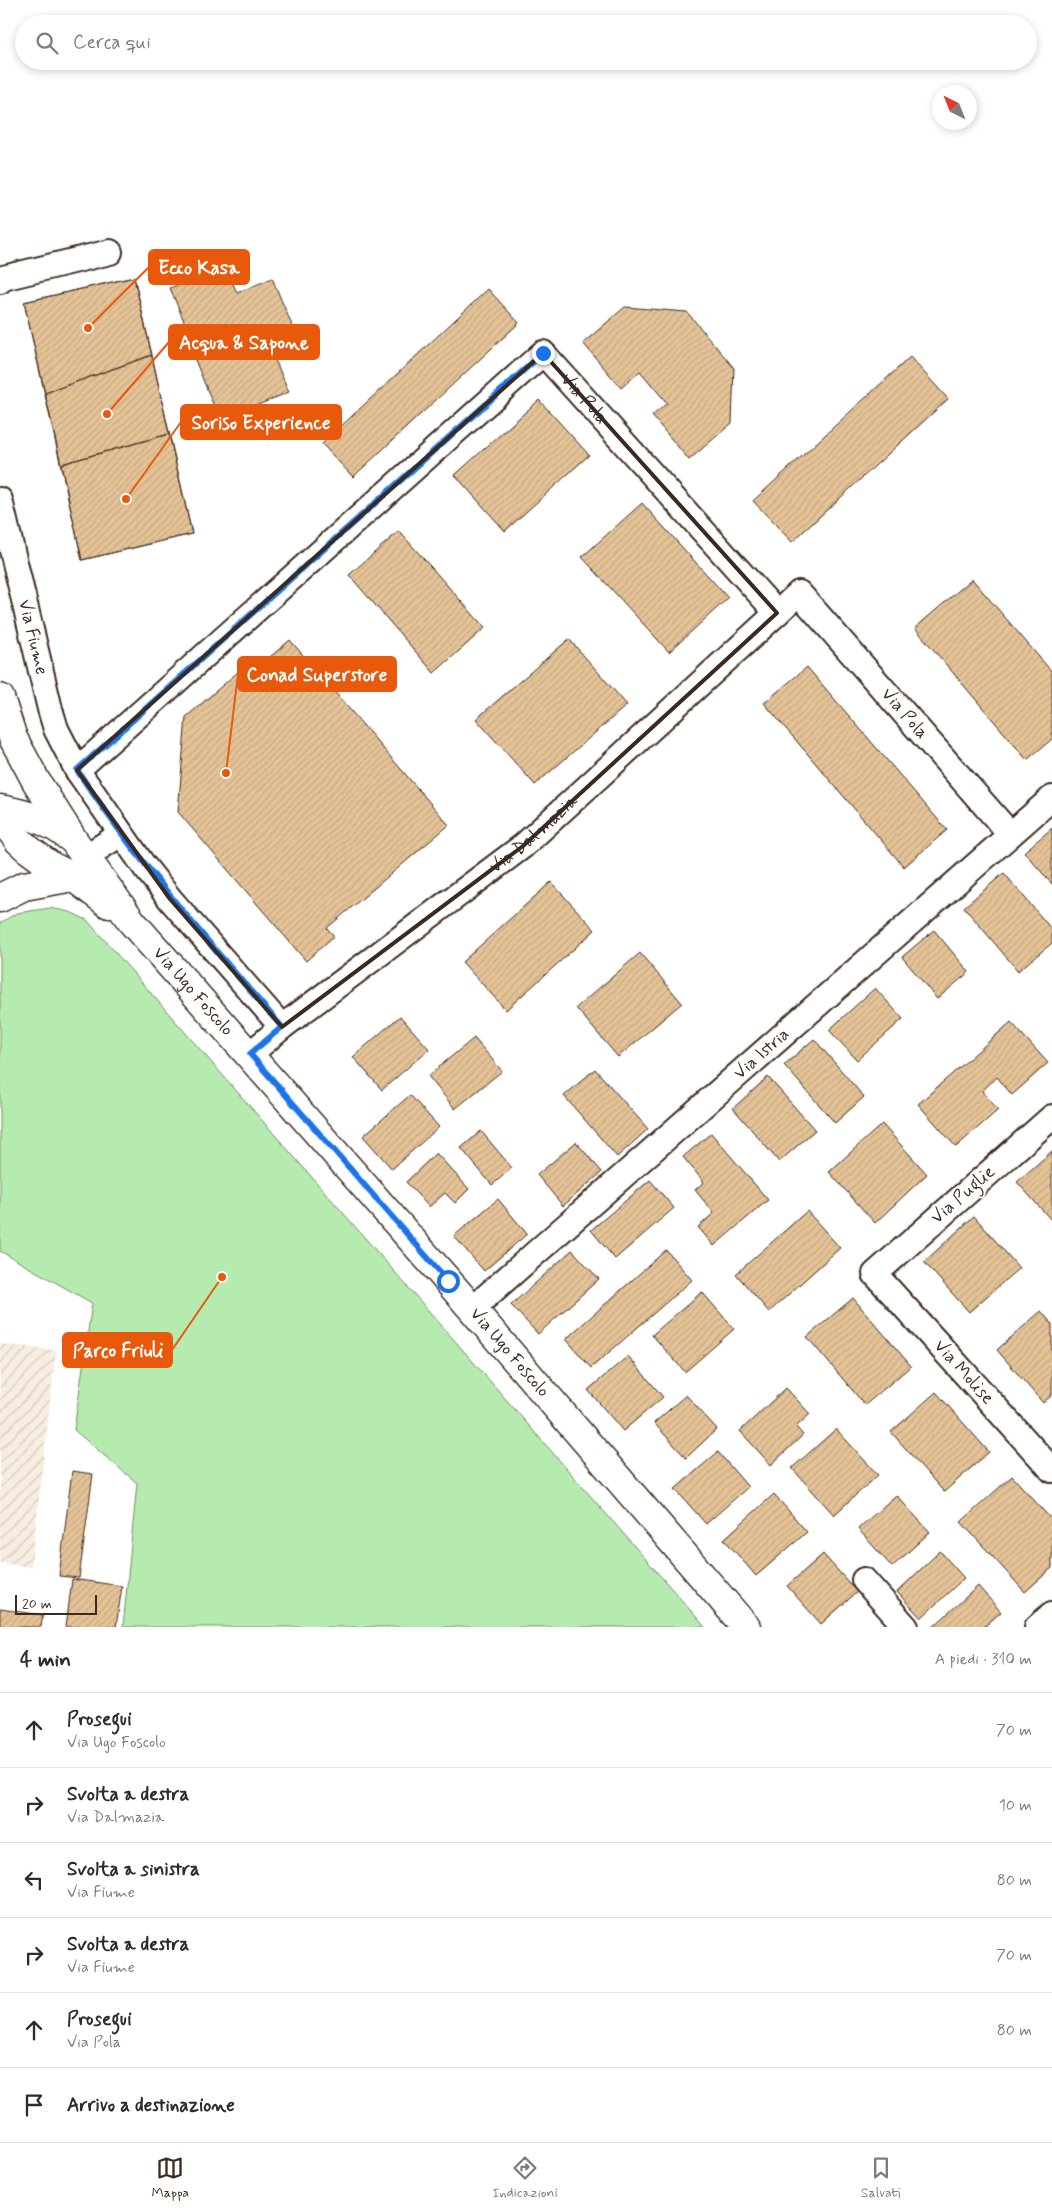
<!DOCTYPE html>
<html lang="it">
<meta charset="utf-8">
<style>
body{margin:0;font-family:Mynerve,sans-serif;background:#f2f2f3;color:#2b2b33}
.compass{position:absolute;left:932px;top:85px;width:45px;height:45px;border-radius:50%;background:#fff;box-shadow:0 2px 8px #0003;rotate:317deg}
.scale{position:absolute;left:15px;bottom:12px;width:82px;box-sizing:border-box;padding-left:5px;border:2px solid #3b2a1e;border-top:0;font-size:14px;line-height:18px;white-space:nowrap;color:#3b2a1e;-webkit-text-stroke:4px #fff;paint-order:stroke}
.stop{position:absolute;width:15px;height:15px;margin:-11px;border:4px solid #1a73e8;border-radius:50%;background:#fff}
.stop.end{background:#1a73e8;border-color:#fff;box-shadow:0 1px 5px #0008}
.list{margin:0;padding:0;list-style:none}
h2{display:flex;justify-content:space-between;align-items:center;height:65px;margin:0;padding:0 20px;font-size:21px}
h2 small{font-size:16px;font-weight:400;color:#7c7c81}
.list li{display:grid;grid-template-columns:32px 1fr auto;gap:15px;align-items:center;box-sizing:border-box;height:75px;padding:0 20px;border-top:1px solid #e1e1e2}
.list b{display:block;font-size:19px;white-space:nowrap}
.list p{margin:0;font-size:16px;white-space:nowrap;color:#7c7c81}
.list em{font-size:16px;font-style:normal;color:#7c7c81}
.icon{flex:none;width:28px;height:28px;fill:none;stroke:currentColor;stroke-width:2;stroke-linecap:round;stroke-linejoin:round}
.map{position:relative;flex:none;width:1052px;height:1627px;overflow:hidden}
.search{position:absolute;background:#fff;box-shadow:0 2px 8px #0003;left:15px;right:15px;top:15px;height:55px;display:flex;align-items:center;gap:12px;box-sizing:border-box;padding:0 18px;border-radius:28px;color:#7c7c81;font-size:19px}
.sheet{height:515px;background:#fff}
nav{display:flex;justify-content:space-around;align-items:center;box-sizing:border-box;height:70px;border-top:1px solid #e1e1e2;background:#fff;font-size:14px;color:#7c7c81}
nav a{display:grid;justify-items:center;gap:2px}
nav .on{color:#3b2a1e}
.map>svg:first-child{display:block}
.industrial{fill:url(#industrial-furrows)}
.park{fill:#b5ebae;stroke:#788a66}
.building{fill:url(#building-hatch);stroke:#3b2a1e}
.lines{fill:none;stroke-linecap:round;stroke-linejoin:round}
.minor-casing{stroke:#3b2a1e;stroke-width:28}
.tertiary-casing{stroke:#3b2a1e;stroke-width:31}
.minor{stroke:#fff;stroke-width:24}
.tertiary{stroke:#fff;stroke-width:28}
.route{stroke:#1a73e8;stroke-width:6}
.marked{fill:none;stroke:#3b2a1e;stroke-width:4;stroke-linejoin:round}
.labels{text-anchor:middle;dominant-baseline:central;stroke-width:4;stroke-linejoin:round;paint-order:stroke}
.street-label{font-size:18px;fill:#3b2a1e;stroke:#fff}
.leader{fill:none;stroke:#e8590c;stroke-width:2}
.callout-dot{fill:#e8590c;stroke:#fff;stroke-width:2}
.callout{fill:#e8590c;stroke:#e8590c;stroke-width:2}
.callout-label{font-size:19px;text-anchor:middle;font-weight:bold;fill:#fff}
</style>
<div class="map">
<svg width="1052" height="1627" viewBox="0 0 1052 1627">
<defs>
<pattern id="industrial-furrows" width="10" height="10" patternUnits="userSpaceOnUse" patternTransform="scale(1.25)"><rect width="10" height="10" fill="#f7ede0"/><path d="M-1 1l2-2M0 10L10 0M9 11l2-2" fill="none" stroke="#d5cbc0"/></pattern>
<pattern id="building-hatch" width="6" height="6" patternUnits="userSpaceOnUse" patternTransform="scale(1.25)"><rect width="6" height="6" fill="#e5c397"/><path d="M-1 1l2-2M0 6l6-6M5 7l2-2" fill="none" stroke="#c5a882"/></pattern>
</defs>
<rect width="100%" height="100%" fill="#fff"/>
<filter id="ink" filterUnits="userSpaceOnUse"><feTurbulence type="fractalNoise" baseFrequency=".02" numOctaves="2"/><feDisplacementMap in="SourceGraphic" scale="10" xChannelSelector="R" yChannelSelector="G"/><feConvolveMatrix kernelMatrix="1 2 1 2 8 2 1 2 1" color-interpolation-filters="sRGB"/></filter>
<g filter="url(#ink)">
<path class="industrial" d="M0 1344 56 1350 31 1567 0 1563Z"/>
<path class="park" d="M50 908 70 912 87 920 705 1627H123L137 1483 74 1430 92 1303 0 1251V923L17 913Z"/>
<path class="building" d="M225 265 237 293 272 278 302 349 275 360 289 392 220 421 195 360 212 352 204 335 192 340 170 288Z
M134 277 192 534 82 560 24 302Z
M134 277 152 355 45 393 24 302Z
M488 289 519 323 353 477 322 444Z
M625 307 687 312 734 368 732 423 689 460 652 416 667 403 640 371 621 388 583 343Z
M152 355 169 434 61 464 45 393Z
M910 357 948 399 792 542 753 501Z
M539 400 589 455 505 531 455 475Z
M169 434 192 534 82 560 61 464Z
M642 503 728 598 669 652 582 557Z
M399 531 485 628 434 673 349 575Z
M972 579 1052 672V739L1027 760 915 628Z
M569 639 627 705 535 785 476 719Z
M290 640 449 825 327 928 334 936 306 961 178 812 186 717 239 671 245 678Z
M807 667 947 830 904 867 764 703Z
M1052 828V884L1024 852Z
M1004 873 1052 930V943L1018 971 964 907Z
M551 882 595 930 506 1010 462 962Z
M934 930 969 972 937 999 902 957Z
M640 953 682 1003 618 1057 576 1008Z
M875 988 903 1019 857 1060 829 1030Z
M400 1016 429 1049 382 1090 353 1057Z
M1011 1022 1048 1063 1012 1095 997 1077 982 1091 998 1110 956 1147 918 1104Z
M474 1038 502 1071 455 1109 428 1076Z
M814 1039 864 1097 835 1123 784 1065Z
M595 1069 648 1129 617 1157 564 1096Z
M768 1077 815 1130 779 1162 733 1108Z
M410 1095 439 1127 392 1169 363 1136Z
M882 1124 927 1174 875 1223 829 1172Z
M481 1131 512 1168 492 1185 461 1148Z
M711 1133 768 1200 714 1246 698 1227 714 1213 695 1190 704 1182 683 1157Z
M576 1142 602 1172 563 1206 537 1175Z
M1052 1151V1221L1017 1182Z
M436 1153 469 1189 455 1203 445 1193 429 1207 406 1182Z
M650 1180 674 1208 615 1259 591 1230Z
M498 1199 527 1234 484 1271 454 1236Z
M807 1211 840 1248 769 1312 736 1274Z
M974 1216 1019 1268 969 1312 924 1262Z
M572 1250 599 1279 538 1334 511 1305Z
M666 1250 692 1280 591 1368 566 1339Z
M702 1292 734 1329 685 1372 652 1335Z
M853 1298 911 1366 865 1405 807 1337Z
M1041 1311 1052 1324V1395L1043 1403 997 1350Z
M628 1356 663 1397 623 1431 588 1390Z
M786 1388 810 1414 796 1427 803 1435 771 1465 740 1431Z
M936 1392 989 1452 944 1492 891 1432Z
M686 1395 717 1429 686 1458 654 1423Z
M836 1429 878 1475 834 1515 792 1468Z
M718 1452 748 1487 706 1524 675 1489Z
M72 1471 93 1474 79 1578 59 1576Z
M1012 1476 1052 1520V1568L1025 1592 961 1522Z
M774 1494 807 1532 756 1576 724 1539Z
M896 1495 930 1532 892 1567 858 1529Z
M940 1551 964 1578 921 1618 897 1592Z
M823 1554 857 1592 821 1624 787 1586Z
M72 1579 122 1586 116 1627H66Z
M978 1586 1001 1612 984 1627H933Z
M0 1609 43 1615 41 1627H0Z"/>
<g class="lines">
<defs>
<g id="minor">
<path d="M0 281 3 278 110 252"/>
<path id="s1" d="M0 500 50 709 56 729 77 770"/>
<path d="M85 857 121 834"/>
<path id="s2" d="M282 1027 170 899 144 866 77 770 543 353 777 613"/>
<path id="s3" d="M250 1054 282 1027 523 846 799 593 1010 834"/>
<path id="s4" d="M1052 1117 875 1274 1052 1470"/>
<path id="s5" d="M472 1309 1052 798"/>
<path d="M864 1580 906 1627"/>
<path d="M1037 1627 1052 1614"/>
</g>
<g id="tertiary">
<path id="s6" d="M0 698 13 738 36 781 74 841 132 922 448 1281 746 1627"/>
<path d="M0 809C26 814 49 820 69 837"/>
<path d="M0 816 18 840 28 849 51 866 73 877 109 904"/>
<path d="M0 898 24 886 73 877"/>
</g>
</defs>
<use href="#minor" class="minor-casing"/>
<use href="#tertiary" class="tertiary-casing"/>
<use href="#minor" class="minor"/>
<use href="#tertiary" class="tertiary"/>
</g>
</g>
<g class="lines" filter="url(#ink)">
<path class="route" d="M448 1281 250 1054 282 1027C209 944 139 863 77 770L543 353"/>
</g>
<path class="marked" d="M543 353 777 613 523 846 282 1027 170 899 77 770Z"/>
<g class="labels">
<g class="street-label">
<text stroke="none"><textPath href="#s2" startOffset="1016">Via Pola</textPath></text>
<text stroke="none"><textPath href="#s1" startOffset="141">Via Fiume</textPath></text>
<text stroke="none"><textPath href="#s3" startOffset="878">Via Pola</textPath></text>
<text stroke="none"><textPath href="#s3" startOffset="359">Via Dalmazia</textPath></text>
<text stroke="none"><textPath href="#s6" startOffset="354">Via Ugo Foscolo</textPath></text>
<text stroke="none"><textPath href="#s5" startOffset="386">Via Istria</textPath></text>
<text transform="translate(963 1195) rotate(-41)">Via Puglie</text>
<text stroke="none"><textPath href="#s6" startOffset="834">Via Ugo Foscolo</textPath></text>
<text stroke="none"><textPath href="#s4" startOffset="369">Via Molise</textPath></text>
</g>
</g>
<path class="leader" d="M88 328L149 267M107 414L169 342M126 499L181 422M226 773L238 674M222 1277L172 1350"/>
<g class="callout-dot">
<circle cx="88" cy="328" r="5"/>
<circle cx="107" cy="414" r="5"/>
<circle cx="126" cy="499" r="5"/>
<circle cx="226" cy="773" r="5"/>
<circle cx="222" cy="1277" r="5"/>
</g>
<g class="callout">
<rect x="149" y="250" width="100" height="34" rx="5"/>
<rect x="169" y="325" width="150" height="34" rx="5"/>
<rect x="181" y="405" width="160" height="34" rx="5"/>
<rect x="238" y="657" width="158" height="34" rx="5"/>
<rect x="63" y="1333" width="109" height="34" rx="5"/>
</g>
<g class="callout-label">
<text x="199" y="274">Ecco Kasa</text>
<text x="244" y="349">Acqua &amp; Sapone</text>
<text x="261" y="429">Soriso Experience</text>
<text x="317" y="681">Conad Superstore</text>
<text x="118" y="1357">Parco Friuli</text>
</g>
</svg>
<svg class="compass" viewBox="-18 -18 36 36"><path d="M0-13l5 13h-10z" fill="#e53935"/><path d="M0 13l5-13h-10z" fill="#7c7c81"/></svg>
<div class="scale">20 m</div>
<div class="stop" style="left:448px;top:1281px"></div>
<div class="stop end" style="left:543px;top:353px"></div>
<div class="search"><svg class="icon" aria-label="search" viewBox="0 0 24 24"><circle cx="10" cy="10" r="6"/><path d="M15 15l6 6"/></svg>Cerca qui</div>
</div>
<section class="sheet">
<h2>4 min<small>A piedi · 310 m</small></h2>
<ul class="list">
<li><svg class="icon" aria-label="ahead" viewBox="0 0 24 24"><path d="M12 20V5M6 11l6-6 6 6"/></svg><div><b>Prosegui</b><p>Via Ugo Foscolo</p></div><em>70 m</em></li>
<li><svg class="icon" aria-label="right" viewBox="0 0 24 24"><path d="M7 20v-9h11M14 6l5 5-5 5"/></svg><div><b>Svolta a destra</b><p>Via Dalmazia</p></div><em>10 m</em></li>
<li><svg class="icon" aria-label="left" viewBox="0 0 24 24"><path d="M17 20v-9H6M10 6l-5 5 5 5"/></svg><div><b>Svolta a sinistra</b><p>Via Fiume</p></div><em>80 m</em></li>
<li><svg class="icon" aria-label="right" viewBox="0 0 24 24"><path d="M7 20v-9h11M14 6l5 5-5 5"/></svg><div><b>Svolta a destra</b><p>Via Fiume</p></div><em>70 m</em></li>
<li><svg class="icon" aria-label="ahead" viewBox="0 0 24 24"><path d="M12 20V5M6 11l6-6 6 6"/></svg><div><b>Prosegui</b><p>Via Pola</p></div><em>80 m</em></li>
<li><svg class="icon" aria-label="arrive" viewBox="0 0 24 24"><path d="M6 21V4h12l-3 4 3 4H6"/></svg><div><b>Arrivo a destinazione</b></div></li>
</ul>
</section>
<nav>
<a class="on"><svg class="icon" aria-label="map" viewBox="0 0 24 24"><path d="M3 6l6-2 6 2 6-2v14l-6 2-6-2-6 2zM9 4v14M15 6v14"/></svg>Mappa</a>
<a><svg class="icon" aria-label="directions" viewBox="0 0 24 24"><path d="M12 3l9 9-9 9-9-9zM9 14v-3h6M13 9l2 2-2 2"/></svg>Indicazioni</a>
<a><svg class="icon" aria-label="saved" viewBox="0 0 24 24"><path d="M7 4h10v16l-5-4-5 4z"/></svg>Salvati</a>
</nav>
